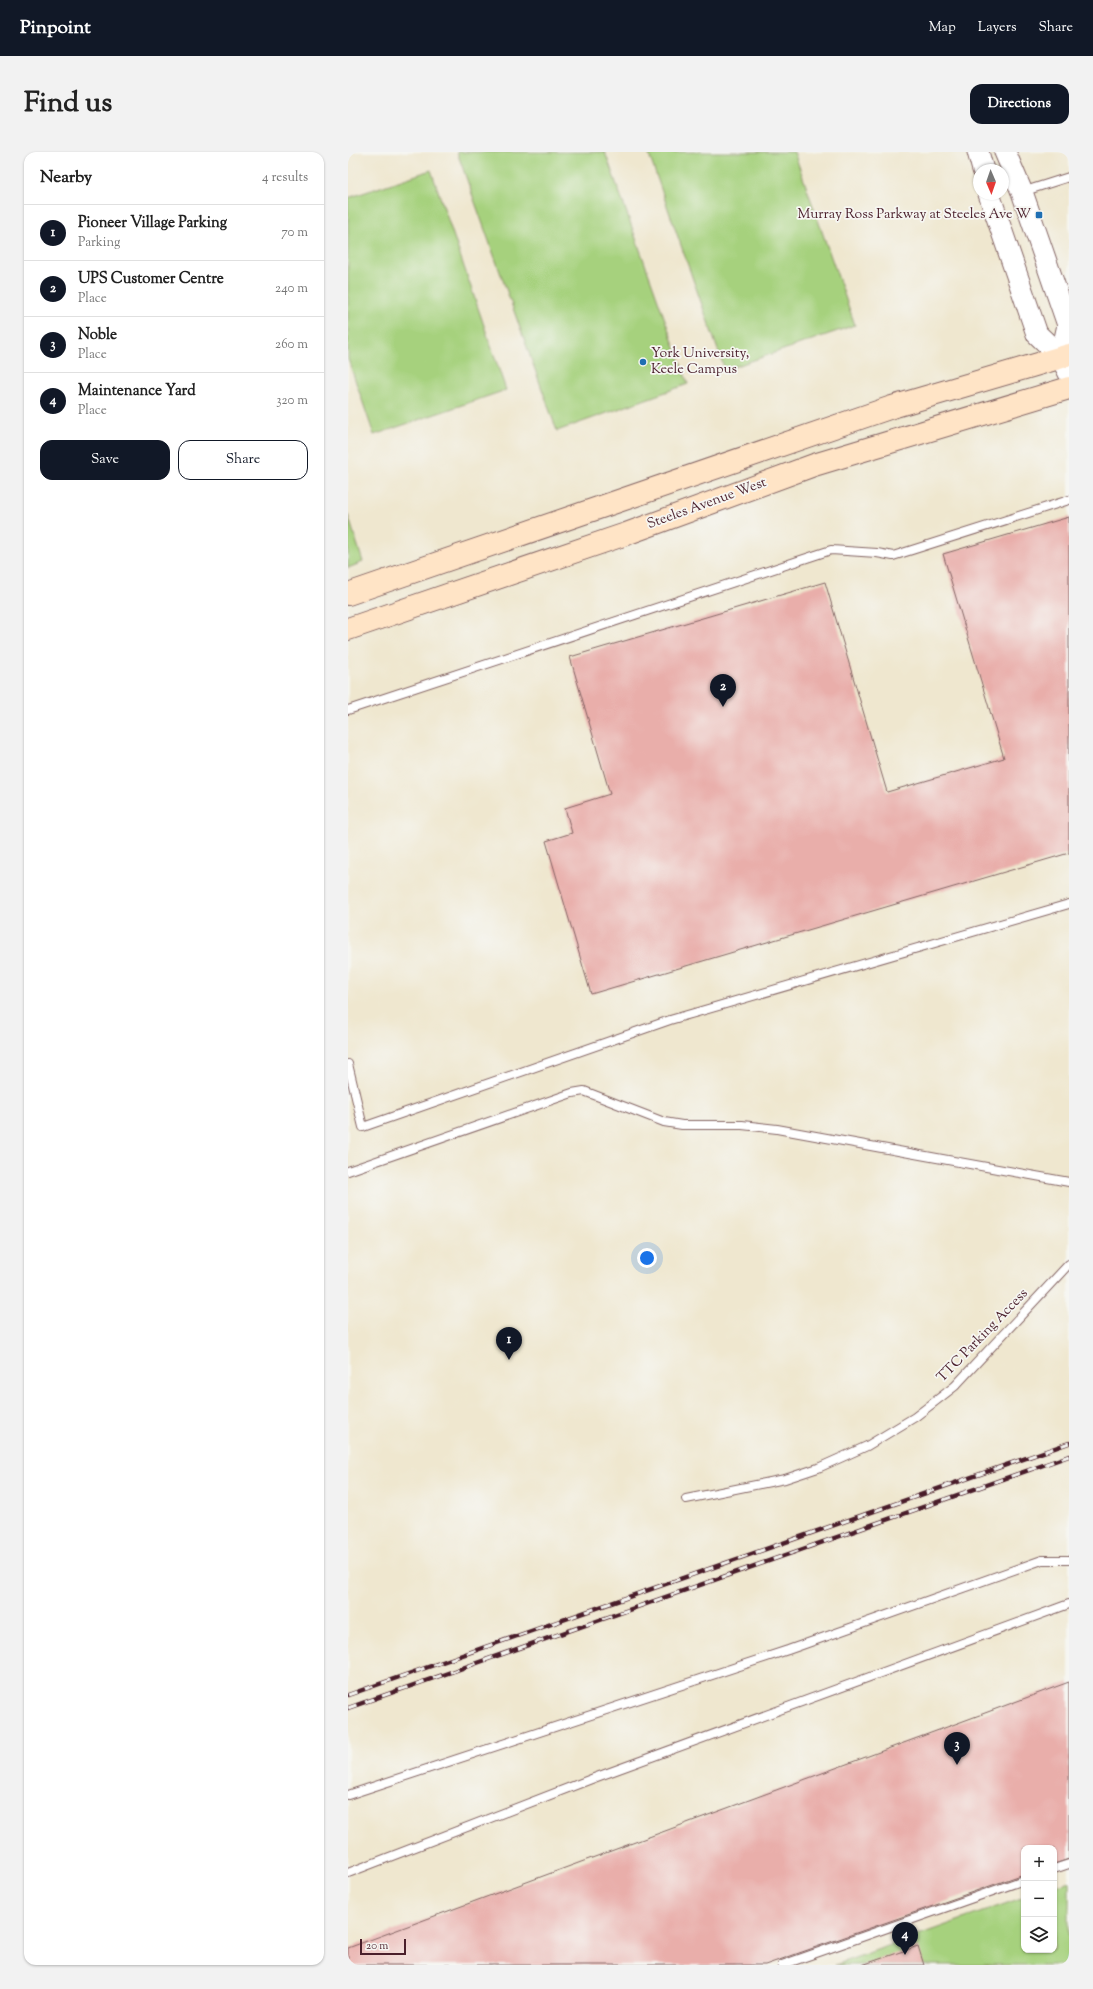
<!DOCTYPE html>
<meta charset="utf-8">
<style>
body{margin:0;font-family:"Sorts Mill Goudy",serif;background:#f2f2f2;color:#222}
.controls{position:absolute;right:12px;bottom:12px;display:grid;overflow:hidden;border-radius:8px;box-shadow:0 1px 3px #0004}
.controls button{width:36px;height:36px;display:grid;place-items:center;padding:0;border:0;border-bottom:1px solid #e0e0e0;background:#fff;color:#222;font:20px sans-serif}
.compass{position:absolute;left:625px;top:12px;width:36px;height:36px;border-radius:50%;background:#fff;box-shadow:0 1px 3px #0004;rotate:178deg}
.scale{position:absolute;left:12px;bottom:10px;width:46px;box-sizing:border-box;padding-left:4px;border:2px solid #4a1f2b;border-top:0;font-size:11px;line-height:14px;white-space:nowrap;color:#4a1f2b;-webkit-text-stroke:3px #f6f6f2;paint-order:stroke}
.you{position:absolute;left:299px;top:1106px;width:14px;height:14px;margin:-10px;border:3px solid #fff;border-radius:50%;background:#1a73e8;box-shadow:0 0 0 6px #1a73e833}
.badge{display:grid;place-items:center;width:26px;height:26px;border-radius:50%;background:#111827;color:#fff;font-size:13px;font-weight:700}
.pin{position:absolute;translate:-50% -33px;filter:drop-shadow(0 1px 2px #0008)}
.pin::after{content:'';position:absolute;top:21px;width:14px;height:12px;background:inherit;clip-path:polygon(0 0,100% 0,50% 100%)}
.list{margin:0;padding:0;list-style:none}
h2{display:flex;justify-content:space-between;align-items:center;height:52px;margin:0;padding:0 16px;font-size:17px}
h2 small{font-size:13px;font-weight:400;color:#767676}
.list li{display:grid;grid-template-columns:26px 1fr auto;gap:12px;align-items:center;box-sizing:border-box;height:56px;padding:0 16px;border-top:1px solid #e0e0e0}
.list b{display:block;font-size:15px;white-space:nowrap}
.list p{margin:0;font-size:13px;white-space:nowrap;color:#767676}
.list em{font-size:13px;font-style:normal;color:#767676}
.actions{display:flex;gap:8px;padding:12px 16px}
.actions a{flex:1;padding:9px 0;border:1px solid #111827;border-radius:12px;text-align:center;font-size:14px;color:#111827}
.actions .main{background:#111827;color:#fff}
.icon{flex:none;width:22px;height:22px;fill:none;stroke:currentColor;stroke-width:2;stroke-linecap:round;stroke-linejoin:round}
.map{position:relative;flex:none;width:721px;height:1813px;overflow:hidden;border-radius:12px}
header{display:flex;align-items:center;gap:24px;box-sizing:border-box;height:56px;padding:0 20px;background:#111827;color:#fff}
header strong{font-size:19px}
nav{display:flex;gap:22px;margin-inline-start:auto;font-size:14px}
.intro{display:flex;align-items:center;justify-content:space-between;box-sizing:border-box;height:96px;padding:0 24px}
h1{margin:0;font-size:28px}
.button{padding:10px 18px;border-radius:12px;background:#111827;color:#fff;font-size:14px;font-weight:700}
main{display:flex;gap:24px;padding:0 24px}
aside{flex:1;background:#fff;border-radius:12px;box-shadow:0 1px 3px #0004}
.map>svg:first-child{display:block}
.green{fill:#a6d17d;stroke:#787854}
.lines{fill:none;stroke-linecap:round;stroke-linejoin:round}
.stream{stroke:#63c3e1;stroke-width:4.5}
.building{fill:#e9aeaa}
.service-casing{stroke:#846564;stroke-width:10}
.tertiary-casing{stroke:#846564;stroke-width:23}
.secondary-casing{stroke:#846564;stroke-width:24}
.service{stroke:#fff;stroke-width:8}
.tertiary{stroke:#fff;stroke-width:21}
.secondary{stroke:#ffe4c6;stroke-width:22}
.rail-casing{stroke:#4a1f2b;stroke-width:4.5}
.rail{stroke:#f6f6f2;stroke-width:3;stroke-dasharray:9;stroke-linecap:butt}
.poi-dot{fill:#1f6fb2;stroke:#f6f6f2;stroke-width:1.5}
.labels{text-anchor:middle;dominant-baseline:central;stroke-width:3.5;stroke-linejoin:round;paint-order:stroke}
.poi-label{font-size:14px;fill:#4a1f2b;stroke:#f6f6f2;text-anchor:end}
.street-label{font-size:14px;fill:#4a1f2b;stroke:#f6f6f2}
</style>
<header>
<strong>Pinpoint</strong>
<nav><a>Map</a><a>Layers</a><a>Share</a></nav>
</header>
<div class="intro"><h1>Find us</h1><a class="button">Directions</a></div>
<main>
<aside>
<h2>Nearby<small>4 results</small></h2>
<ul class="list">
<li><span class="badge">1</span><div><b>Pioneer Village Parking</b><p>Parking</p></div><em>70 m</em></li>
<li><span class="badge">2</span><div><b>UPS Customer Centre</b><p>Place</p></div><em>240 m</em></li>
<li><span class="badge">3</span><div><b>Noble</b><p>Place</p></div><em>260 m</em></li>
<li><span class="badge">4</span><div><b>Maintenance Yard</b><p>Place</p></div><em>320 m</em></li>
</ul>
<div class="actions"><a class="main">Save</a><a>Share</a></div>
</aside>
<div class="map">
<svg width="721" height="1813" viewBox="0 0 721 1813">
<rect width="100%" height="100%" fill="#f6f6f2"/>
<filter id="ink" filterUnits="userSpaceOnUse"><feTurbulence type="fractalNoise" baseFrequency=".025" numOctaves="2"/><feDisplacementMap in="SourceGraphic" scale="8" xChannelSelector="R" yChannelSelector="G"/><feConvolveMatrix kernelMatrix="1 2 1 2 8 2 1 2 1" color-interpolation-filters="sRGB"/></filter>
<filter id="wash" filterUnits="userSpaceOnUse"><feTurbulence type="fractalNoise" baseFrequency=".012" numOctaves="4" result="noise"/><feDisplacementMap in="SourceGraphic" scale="16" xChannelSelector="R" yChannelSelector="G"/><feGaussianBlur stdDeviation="0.9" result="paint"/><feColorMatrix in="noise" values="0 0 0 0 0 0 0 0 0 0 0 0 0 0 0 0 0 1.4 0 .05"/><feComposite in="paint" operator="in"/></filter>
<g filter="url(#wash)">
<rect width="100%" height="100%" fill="#efe7cf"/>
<path class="green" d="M109 0H257L340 232 209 279Z
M300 0H446L507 173 377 218Z
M83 18 158 238 26 283 0 207V46Z
M0 363 15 410 0 416Z
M721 1729V1813H487L676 1745V1798H706V1735Z"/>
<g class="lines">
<path class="stream" d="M719 1813 721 1806"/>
</g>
<g id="blocks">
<path class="building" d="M721 365V701L243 842 198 689 224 681 217 656 262 642 222 505 477 430 539 640 656 606 595 402Z
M721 1530V1707L706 1712V1696H676V1722L417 1813H0V1796Z
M570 1794 576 1813H514Z"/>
</g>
</g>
<g filter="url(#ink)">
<use href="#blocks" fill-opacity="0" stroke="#846564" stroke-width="1"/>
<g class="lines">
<defs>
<path id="service" d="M674 40 721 25
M0 558 483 398 529 401 545 404 721 348
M0 912 15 975 322 868 721 752
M0 1019 224 941 236 939 316 970 334 973H394L429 977 721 1030
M338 1347 437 1327 470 1316 519 1294 567 1265 607 1234 721 1112
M0 1643 440 1498 694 1408H721
M706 1717 721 1712
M0 1721 246 1626 721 1452
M434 1813 676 1728"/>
<path id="tertiary" d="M630 0 635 18
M657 0 674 40 720 173 713 205
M641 42 689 182 713 205 721 221"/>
<path id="secondary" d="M0 442 544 255 721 203
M0 477 278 382 466 313 721 236"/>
</defs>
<use href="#service" class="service-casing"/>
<use href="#tertiary" class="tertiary-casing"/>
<use href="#secondary" class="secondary-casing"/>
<use href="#service" class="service"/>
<use href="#tertiary" class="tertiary"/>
<use href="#secondary" class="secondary"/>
<defs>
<path id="rail" d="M0 1543 721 1291
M0 1556 721 1304"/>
</defs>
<use href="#rail" class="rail-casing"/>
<use href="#rail" class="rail"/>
</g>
</g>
<g class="poi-dot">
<rect x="687" y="59" width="8" height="8" rx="2"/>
<circle cx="295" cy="210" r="4"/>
</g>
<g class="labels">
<g class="poi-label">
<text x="683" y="63">Murray Ross Parkway at Steeles Ave W</text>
<text x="303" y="202" text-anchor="start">York University,<tspan x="303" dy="16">Keele Campus</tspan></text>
</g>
<g class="street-label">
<text transform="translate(359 352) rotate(-20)">Steeles Avenue West</text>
<text transform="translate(635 1184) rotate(-46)">TTC Parking Access</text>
</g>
</g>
</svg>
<div class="controls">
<button>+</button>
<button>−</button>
<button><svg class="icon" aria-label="layers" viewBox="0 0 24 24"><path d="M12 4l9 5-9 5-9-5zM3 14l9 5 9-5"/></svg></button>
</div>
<svg class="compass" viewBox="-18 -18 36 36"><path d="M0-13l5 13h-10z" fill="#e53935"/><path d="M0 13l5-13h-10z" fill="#767676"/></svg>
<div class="scale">20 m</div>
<div class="you"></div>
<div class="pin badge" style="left:161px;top:1208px">1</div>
<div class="pin badge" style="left:375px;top:555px">2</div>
<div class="pin badge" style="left:609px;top:1613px">3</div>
<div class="pin badge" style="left:557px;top:1803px">4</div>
</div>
</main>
